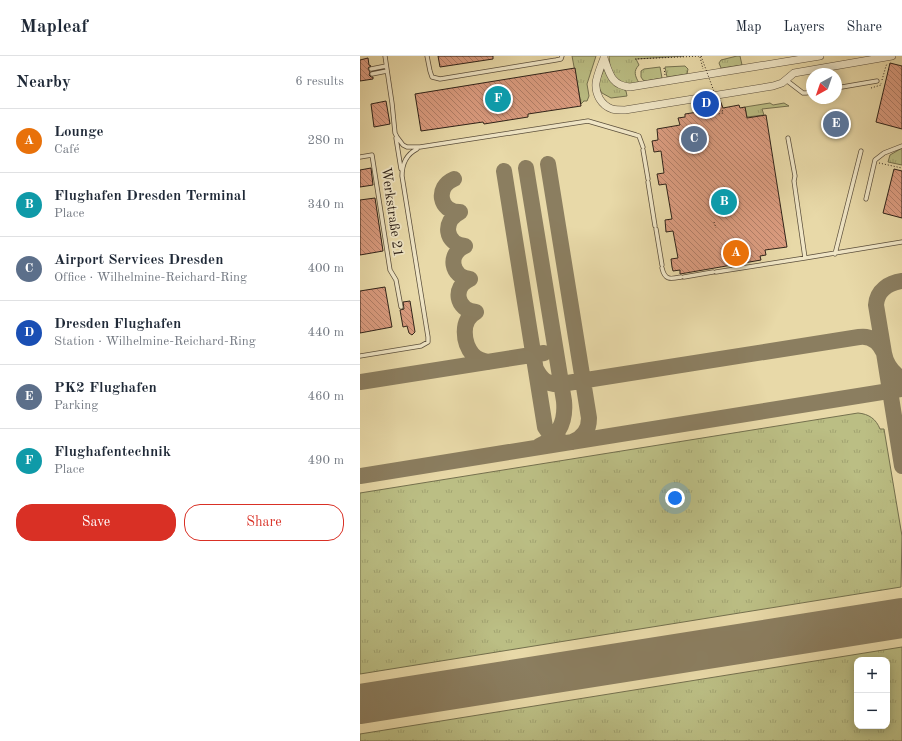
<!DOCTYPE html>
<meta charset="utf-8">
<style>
body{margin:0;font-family:"Old Standard TT",serif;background:#f2f2f3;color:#1f2937}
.controls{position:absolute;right:12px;bottom:12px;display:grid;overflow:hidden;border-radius:8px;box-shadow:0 2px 10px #0003}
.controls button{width:36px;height:36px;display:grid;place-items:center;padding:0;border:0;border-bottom:1px solid #e0e1e3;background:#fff;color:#1f2937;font:20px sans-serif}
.compass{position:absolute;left:446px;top:12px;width:36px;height:36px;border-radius:50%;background:#fff;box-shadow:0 2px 10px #0003;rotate:220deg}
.you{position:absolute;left:315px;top:442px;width:14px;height:14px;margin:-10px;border:3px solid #fff;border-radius:50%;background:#1a73e8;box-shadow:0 0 0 6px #1a73e833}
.badge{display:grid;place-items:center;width:26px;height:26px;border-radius:50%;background:#d93025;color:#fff;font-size:13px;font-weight:700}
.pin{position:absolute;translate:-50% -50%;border:2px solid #fff;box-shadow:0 1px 4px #0006}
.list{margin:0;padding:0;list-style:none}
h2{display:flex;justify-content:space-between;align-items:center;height:52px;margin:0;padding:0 16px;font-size:17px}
h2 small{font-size:13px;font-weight:400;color:#747a83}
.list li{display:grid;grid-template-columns:26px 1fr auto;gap:12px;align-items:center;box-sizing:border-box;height:64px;padding:0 16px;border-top:1px solid #e0e1e3}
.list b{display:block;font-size:15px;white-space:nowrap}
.list p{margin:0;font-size:13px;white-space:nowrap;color:#747a83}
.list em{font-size:13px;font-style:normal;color:#747a83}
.actions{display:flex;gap:8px;padding:12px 16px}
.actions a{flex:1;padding:9px 0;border:1px solid #d93025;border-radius:16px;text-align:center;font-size:14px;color:#d93025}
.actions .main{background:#d93025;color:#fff}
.map{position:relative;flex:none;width:542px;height:685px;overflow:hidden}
header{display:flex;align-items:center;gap:24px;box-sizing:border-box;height:56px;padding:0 20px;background:#fff;border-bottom:1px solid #e0e1e3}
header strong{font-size:19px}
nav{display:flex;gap:22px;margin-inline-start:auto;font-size:14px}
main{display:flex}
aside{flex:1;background:#fff}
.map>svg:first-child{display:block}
.grass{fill:url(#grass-tufts);stroke:#74704e;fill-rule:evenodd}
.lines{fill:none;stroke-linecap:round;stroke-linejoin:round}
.taxiway{stroke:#8b7e60;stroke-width:16}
.runway{stroke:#8b7e60;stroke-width:40}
.building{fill:url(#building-back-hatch);stroke:#2e2219}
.lane-casing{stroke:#5c503d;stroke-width:5}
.street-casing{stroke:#5c503d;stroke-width:8}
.path{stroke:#2e2219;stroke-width:1;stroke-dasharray:1 2;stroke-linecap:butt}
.lane{stroke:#f0e6c6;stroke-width:3.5}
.street{stroke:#f0e6c6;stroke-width:7}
.path-bridge{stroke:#2e2219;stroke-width:1;stroke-dasharray:1 2;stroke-linecap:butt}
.labels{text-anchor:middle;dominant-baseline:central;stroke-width:3.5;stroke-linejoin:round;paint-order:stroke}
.street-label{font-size:14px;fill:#2e2219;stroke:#f0e6c6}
</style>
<header>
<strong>Mapleaf</strong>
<nav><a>Map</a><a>Layers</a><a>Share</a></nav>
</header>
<main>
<aside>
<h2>Nearby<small>6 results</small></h2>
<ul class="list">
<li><span class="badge" style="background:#e8710a">A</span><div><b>Lounge</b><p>Café</p></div><em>280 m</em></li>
<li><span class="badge" style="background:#0f9aa8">B</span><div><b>Flughafen Dresden Terminal</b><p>Place</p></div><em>340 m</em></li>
<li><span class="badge" style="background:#5c6f8a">C</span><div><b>Airport Services Dresden</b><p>Office · Wilhelmine-Reichard-Ring</p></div><em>400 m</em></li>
<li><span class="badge" style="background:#1a4fb4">D</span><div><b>Dresden Flughafen</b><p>Station · Wilhelmine-Reichard-Ring</p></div><em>440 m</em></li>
<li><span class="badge" style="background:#5c6f8a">E</span><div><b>PK2 Flughafen</b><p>Parking</p></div><em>460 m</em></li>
<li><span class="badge" style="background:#0f9aa8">F</span><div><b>Flughafentechnik</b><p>Place</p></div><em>490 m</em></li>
</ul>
<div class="actions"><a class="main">Save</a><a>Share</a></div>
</aside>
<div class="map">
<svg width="542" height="685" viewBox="0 0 542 685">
<defs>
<pattern id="grass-tufts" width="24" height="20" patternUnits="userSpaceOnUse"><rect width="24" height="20" fill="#bbbe84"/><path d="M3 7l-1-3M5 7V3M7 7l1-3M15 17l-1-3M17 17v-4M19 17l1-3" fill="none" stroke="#a1a371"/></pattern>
<pattern id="building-back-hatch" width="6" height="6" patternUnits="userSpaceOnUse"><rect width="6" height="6" fill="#db9c80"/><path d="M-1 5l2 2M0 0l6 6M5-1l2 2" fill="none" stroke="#b27f68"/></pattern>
</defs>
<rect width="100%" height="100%" fill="#e8d9a8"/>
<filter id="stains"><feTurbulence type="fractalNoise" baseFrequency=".005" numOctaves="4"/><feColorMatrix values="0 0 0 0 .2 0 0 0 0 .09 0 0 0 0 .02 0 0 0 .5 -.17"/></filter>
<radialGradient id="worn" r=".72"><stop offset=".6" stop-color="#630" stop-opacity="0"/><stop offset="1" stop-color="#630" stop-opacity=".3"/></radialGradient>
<path class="grass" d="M212 0H236L227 28 229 40 227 45H224L221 48Z
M249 0H324L276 3 279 9C273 15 275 20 279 27L269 29 257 25 250 11Z
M377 0H380L382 9 362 12H361L359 7 361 4Z
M325 10 328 13 327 18 307 21 305 11Z
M245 11C248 25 255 28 266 35L267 40 251 42 242 37 239 32V25Z
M300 11 302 22 285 25 283 24 281 21V15L284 13Z
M410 47 413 49 424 47 429 50 402 53 404 59 387 61 385 51Z
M542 92V109L528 106 530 99Z
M498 357C509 358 516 363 520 373H524L542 480 541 531 0 618V437Z
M542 591V685H0V678ZM497 604H527V670H497Z"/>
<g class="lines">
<path class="taxiway" d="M188 108 229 362C229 374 223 382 212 386
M166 112 204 345C206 366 199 381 179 390
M144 115 185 371C189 378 193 383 201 385
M94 123C75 131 79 156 100 156
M100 156C82 165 85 188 105 190
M105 190C87 198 91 221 110 223
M110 223C92 231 96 254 116 256
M542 225C529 227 517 234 516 249L524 297C526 308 533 317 542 323
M116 256C100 264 103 287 113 299 117 303 122 305 128 306
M176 313C182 324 187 329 201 328L499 281C511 279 519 286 524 297L542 410
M0 326 184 297
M0 420 542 333
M528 564 535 562 542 558"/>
<path class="runway" d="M0 648 542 562"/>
</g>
<path class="building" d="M78 0H133V3L80 11Z
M8 2 9 9 11 10 8 12 10 16 9 19 11 21H13V23L0 25V4Z
M530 7 542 10V73L516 66Z
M215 12 221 50 168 58V61L124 68 123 66 61 75 55 38Z
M360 44 363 52 379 49 380 52 385 51 387 62 406 59 427 191 405 194 406 199 400 200 401 204 320 218V214L313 215 312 211 311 203 318 202 313 175 306 176 305 164 312 163 306 128 299 129 297 118 304 117 301 95 294 96 292 85 298 84 297 73 320 69 318 62 325 61V58L357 53 354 45Z
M26 45 30 68 14 71 11 48Z
M11 112 13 129 0 131V114Z
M534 113 542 115V162L523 157Z
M15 142 23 195 0 199V144Z
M25 231 32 271 0 277V235Z
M50 245 55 276 52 279 49 277 47 270 43 271 40 254 44 253 43 246Z"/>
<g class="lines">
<defs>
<path id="lane" d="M25 0 32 47 35 77 37 81 43 89 47 91H60L228 65 276 79 279 80 283 91
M67 0 70 15 72 21 80 23 196 4 201 3 202 0
M11 13 26 10
M12 18 27 15
M426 24 443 37H446L452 36
M476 32 517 25
M36 82 41 113
M428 82 435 120 434 125 445 202
M283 94 288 123
M0 101 12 99 30 214 36 224 41 251
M288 126 295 170
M506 143 515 104 524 97 542 90
M296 173 302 209
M475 198 501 95
M302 212C305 225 311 223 321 221
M356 216 445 202 542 186
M324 221 353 216
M0 300 61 290 68 286V281L42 120C42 108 47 98 57 93"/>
<path id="street" d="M244 0V2C241 10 237 19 236 27 235 38 241 49 252 53 256 54 260 54 265 54L413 30 422 27 434 17 532 0
M244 2C249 16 251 30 270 31L460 0"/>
</defs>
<use href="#lane" class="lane-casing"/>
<use href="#street" class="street-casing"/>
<path class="path" d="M340 1 343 13
M275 3 342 0
M304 12 305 19
M522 24 526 10 527 8
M511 32 521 29V27
M352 47 353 59 363 57 362 52
M349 48 355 47
M519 107 542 112
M354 153 357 158
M354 166 356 172"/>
<use href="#lane" class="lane"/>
<use href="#street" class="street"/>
<path class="path-bridge" d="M341 0 360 52"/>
</g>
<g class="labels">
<g class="street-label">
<text transform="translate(32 156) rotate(82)">Werkstraße 21</text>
</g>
</g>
<rect width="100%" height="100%" filter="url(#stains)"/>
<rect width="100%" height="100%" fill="url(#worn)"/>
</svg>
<div class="controls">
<button>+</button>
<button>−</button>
</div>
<svg class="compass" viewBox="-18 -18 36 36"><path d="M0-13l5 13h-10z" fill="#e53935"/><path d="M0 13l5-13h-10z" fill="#747a83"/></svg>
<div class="you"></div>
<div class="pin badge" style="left:376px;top:197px;background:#e8710a">A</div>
<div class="pin badge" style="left:364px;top:146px;background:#0f9aa8">B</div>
<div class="pin badge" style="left:334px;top:83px;background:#5c6f8a">C</div>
<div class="pin badge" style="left:346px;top:48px;background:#1a4fb4">D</div>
<div class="pin badge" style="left:476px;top:68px;background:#5c6f8a">E</div>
<div class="pin badge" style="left:138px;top:43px;background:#0f9aa8">F</div>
</div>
</main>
